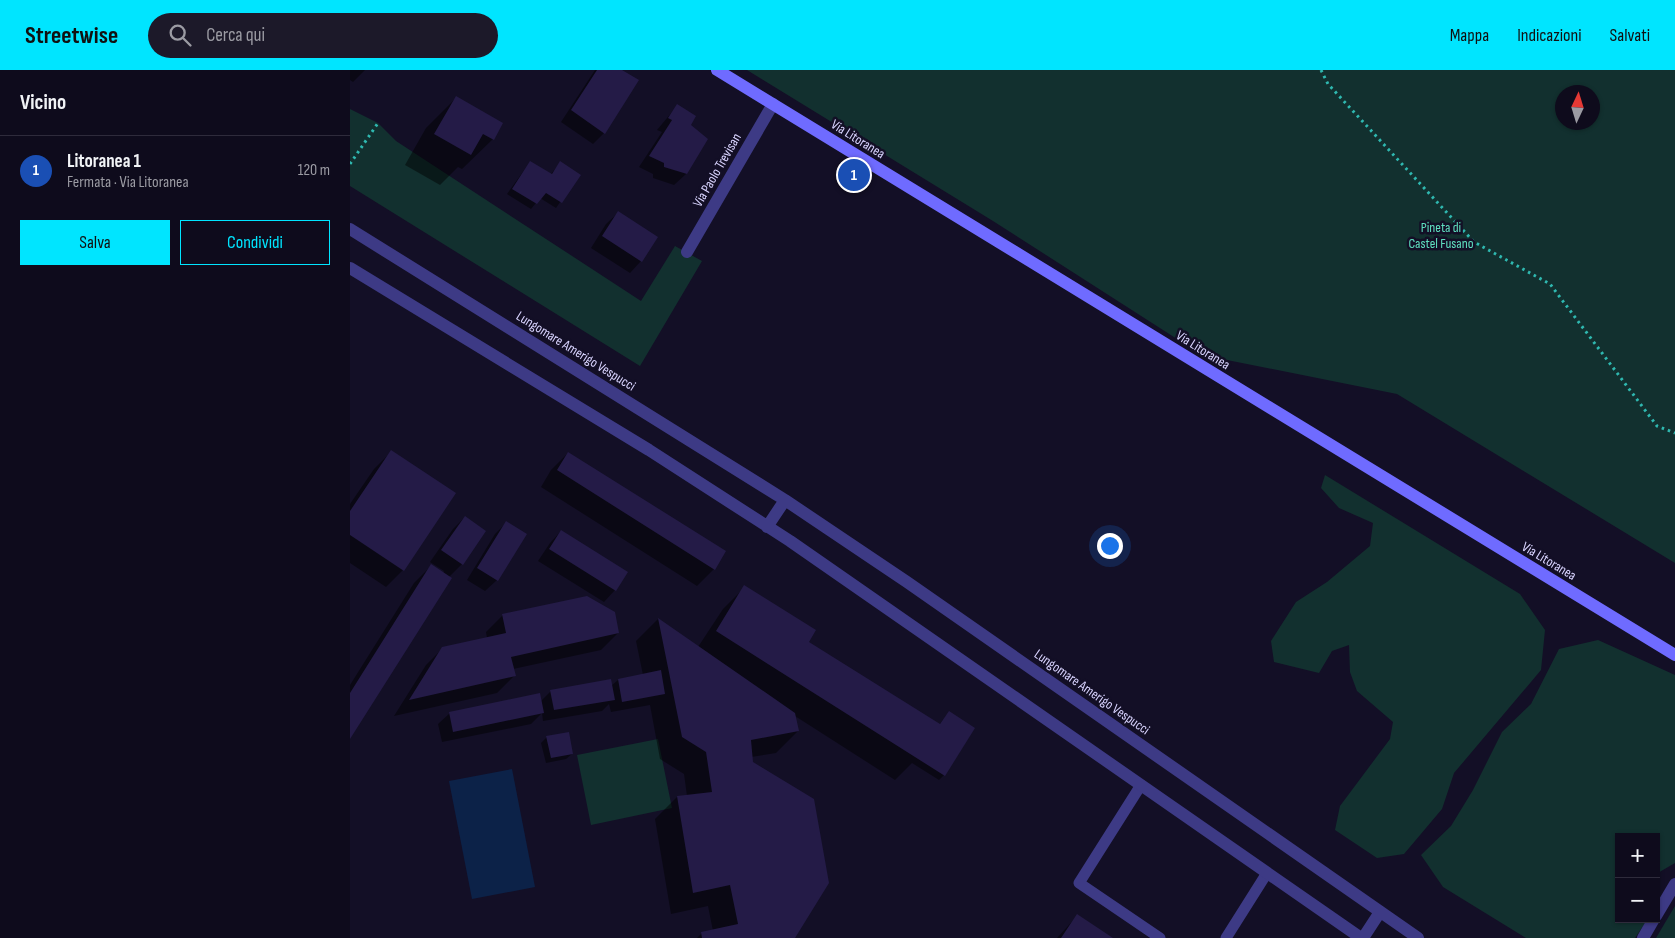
<!DOCTYPE html>
<html lang="it">
<meta charset="utf-8">
<style>
body{margin:0;font-family:"Sofia Sans Condensed",sans-serif;background:#1c1929;color:#f1f3f6}
.controls{position:absolute;right:15px;bottom:15px;display:grid;overflow:hidden;border-radius:0px;box-shadow:0 1px 4px #0004}
.controls button{width:45px;height:45px;display:grid;place-items:center;padding:0;border:0;border-bottom:1px solid #2e2b3b;background:#0e0b1c;color:#f1f3f6;font:25px sans-serif}
.compass{position:absolute;left:1205px;top:15px;width:45px;height:45px;border-radius:50%;background:#0e0b1c;box-shadow:0 1px 4px #0004;rotate:4deg}
.you{position:absolute;left:759px;top:475px;width:18px;height:18px;margin:-12px;border:4px solid #fff;border-radius:50%;background:#1a73e8;box-shadow:0 0 0 8px #1a73e833}
.badge{display:grid;place-items:center;width:32px;height:32px;border-radius:50%;background:#00e5ff;color:#fff;font-size:16px;font-weight:700}
.pin{position:absolute;translate:-50% -50%;border:2px solid #fff;box-shadow:0 1px 5px #0006}
.list{margin:0;padding:0;list-style:none}
h2{display:flex;justify-content:space-between;align-items:center;height:65px;margin:0;padding:0 20px;font-size:21px}
h2 small{font-size:16px;font-weight:400;color:#9b9ba3}
.list li{display:grid;grid-template-columns:32px 1fr auto;gap:15px;align-items:center;box-sizing:border-box;height:70px;padding:0 20px;border-top:1px solid #2e2b3b}
.list b{display:block;font-size:19px;white-space:nowrap}
.list p{margin:0;font-size:16px;white-space:nowrap;color:#9b9ba3}
.list em{font-size:16px;font-style:normal;color:#9b9ba3}
.actions{display:flex;gap:10px;padding:15px 20px}
.actions a{flex:1;padding:11px 0;border:1px solid #00e5ff;border-radius:0px;text-align:center;font-size:18px;color:#00e5ff}
.actions .main{background:#00e5ff;color:#111}
.icon{flex:none;width:28px;height:28px;fill:none;stroke:currentColor;stroke-width:2;stroke-linecap:round;stroke-linejoin:round}
.map{position:relative;flex:none;width:1325px;height:868px;overflow:hidden}
header{display:flex;align-items:center;gap:30px;box-sizing:border-box;height:70px;padding:0 25px;background:#00e5ff;color:#111}
header strong{font-size:24px}
nav{display:flex;gap:28px;margin-inline-start:auto;font-size:18px}
.search{width:350px;height:45px;background:#1c1929;display:flex;align-items:center;gap:12px;box-sizing:border-box;padding:0 18px;border-radius:28px;color:#9b9ba3;font-size:19px}
main{display:flex}
aside{flex:1;background:#0e0b1c}
.map>svg:first-child{display:block}
.green{fill:#12302f;fill-rule:evenodd}
.water{fill:#0c2248}
.shadow{fill:#0007}
.building{fill:#241b47}
.lines{fill:none;stroke-linecap:round;stroke-linejoin:round}
.path{stroke:#2fb8b0;stroke-width:3;stroke-dasharray:2.5 4;stroke-linecap:butt}
.lane{stroke:#3d3a85;stroke-width:11}
.street{stroke:#3d3a85;stroke-width:12}
.secondary{stroke:#6f6bff;stroke-width:12}
.labels{text-anchor:middle;dominant-baseline:central;stroke-width:5;stroke-linejoin:round;paint-order:stroke}
.street-label{font-size:14px;fill:#d9d4ff;stroke:#130f26}
.park-label{font-size:14px;fill:#5fe0c0;stroke:#130f26}
</style>
<header>
<strong>Streetwise</strong>
<div class="search"><svg class="icon" aria-label="search" viewBox="0 0 24 24"><circle cx="10" cy="10" r="6"/><path d="M15 15l6 6"/></svg>Cerca qui</div>
<nav><a>Mappa</a><a>Indicazioni</a><a>Salvati</a></nav>
</header>
<main>
<aside>
<h2>Vicino<small></small></h2>
<ul class="list">
<li><span class="badge" style="background:#1a4fb4">1</span><div><b>Litoranea 1</b><p>Fermata · Via Litoranea</p></div><em>120 m</em></li>
</ul>
<div class="actions"><a class="main">Salva</a><a>Condividi</a></div>
</aside>
<div class="map">
<svg width="1325" height="868" viewBox="0 0 1325 868">
<rect width="100%" height="100%" fill="#130f26"/>
<path class="green" d="M397 0H1325V493L1047 324 852 285 643 151ZM1212 22H1242V52H1212Z
M0 39 28 53 46 71 291 231 325 176 352 191 290 296 0 116Z
M975 405 1170 524 1195 560 1191 600 1104 703 1092 739 1054 784 1027 788 985 760 990 736 1040 669 1043 652 1007 621 1000 602 999 575 982 581 969 603 924 592 921 571 946 532 977 512 1020 476 1023 453 989 438 971 418Z
M1248 570 1325 605V793L1306 804V767H1269V849H1298L1285 868H1176L1093 817 1071 785 1101 756 1123 720 1152 662 1181 634 1209 579Z
M308 669 322 738 241 755 227 685Z
M1325 836V868H1306Z"/>
<path class="water" d="M162 699 185 817 122 829 99 711Z"/>
<path class="shadow" d="M0 0H15L3 12 0 10Z
M245 0H270L254 63 243 74 211 52Z
M106 28 143 69 112 99 108 97 90 115 55 95 76 58Z
M327 36 339 55 356 69 336 104 324 115 303 108V104L289 97 312 62 307 60Z
M180 92 201 104 210 93 229 105 206 138 190 128 181 139 157 124Z
M268 143 291 191 280 203 241 178 256 154Z
M41 382 53 500 36 517 0 493V434L24 399Z
M218 383 364 499 347 516 191 417 201 400Z
M115 447 135 461 112 494 99 507 0 667V615L64 513 81 496 93 503 94 501 80 492 103 459Z
M156 453 147 510 135 521 117 510 145 464Z
M211 461 265 520 254 532 188 491 200 473Z
M395 517 457 572 589 655 599 642 594 705 589 710 562 693 545 710 445 646 448 661 426 683 401 687 443 868H347L352 863 363 861 358 836 321 844 305 749 327 727 337 726 334 704 310 689 300 635 261 642 259 634 252 641 193 651 192 643 181 654 92 672 88 654 100 643 190 632 201 621 261 616 268 610 293 605 286 571 308 549 348 577 373 539Z
M153 545 268 563 251 580 163 599 164 606 147 623 44 646 76 595 93 578 137 568 136 562Z
M197 667 222 684 216 689 196 693 191 673Z
M728 845 761 868H707Z"/>
<path class="building" d="M247 0H272L289 10 255 64 221 40Z
M106 26 153 53 144 70 133 64 121 85 84 64Z
M327 34 346 46 341 55 358 69 337 104 314 97V93L299 86 322 50 318 48Z
M180 91 202 104 210 91 231 105 212 133 196 123 187 134 162 119Z
M268 141 308 167 292 192 252 166Z
M41 380 106 423 54 501 0 465V441Z
M218 382 376 481 365 500 207 400Z
M115 446 136 461 113 495 91 480Z
M156 451 177 464 148 511 127 498Z
M211 460 278 502 266 521 199 479Z
M81 494 102 508 0 669V623Z
M394 515 466 560 459 572 590 654 599 641 625 658 595 706 366 561Z
M237 526 265 542 269 563 161 587 166 606 59 630 92 577 156 563 152 544Z
M308 548 445 643 449 661 401 670 403 692 464 729 479 813 445 868H352L351 862 388 854 380 815 343 823 327 726 362 722 356 682 332 667Z
M311 600 315 624 272 632 268 609Z
M261 609 265 630 204 640 200 620Z
M190 623 194 643 103 662 99 642Z
M219 662 223 684 201 688 196 666Z
M727 844 763 868H711Z"/>
<g class="lines">
<path class="path" d="M971 0 978 14 1124 172 1200 214 1307 356 1325 363
M0 94 28 53"/>
<path class="lane" d="M791 715 729 813 810 868
M876 868 917 803"/>
<path class="street" d="M0 159 435 430 557 512 1068 868
M337 182 423 34
M0 198 299 380 440 471 1011 868
M417 457 435 430
M1306 846 1325 814
M1013 868 1030 842
M1293 868 1304 849"/>
<path class="secondary" d="M367 0 1325 585"/>
</g>
<g class="labels">
<g class="street-label">
<text transform="translate(508 69) rotate(32)">Via Litoranea</text>
<text transform="translate(367 100) rotate(-60)">Via Paolo Trevisan</text>
<text transform="translate(853 280) rotate(32)">Via Litoranea</text>
<text transform="translate(226 281) rotate(32)">Lungomare Amerigo Vespucci</text>
<text transform="translate(1199 491) rotate(31)">Via Litoranea</text>
<text transform="translate(742 622) rotate(35)">Lungomare Amerigo Vespucci</text>
</g>
<g class="park-label">
<text x="1091" y="157">Pineta di<tspan x="1091" dy="16">Castel Fusano</tspan></text>
</g>
</g>
</svg>
<div class="controls">
<button>+</button>
<button>−</button>
</div>
<svg class="compass" viewBox="-18 -18 36 36"><path d="M0-13l5 13h-10z" fill="#e53935"/><path d="M0 13l5-13h-10z" fill="#9b9ba3"/></svg>
<div class="you"></div>
<div class="pin badge" style="left:504px;top:105px;background:#1a4fb4">1</div>
</div>
</main>
